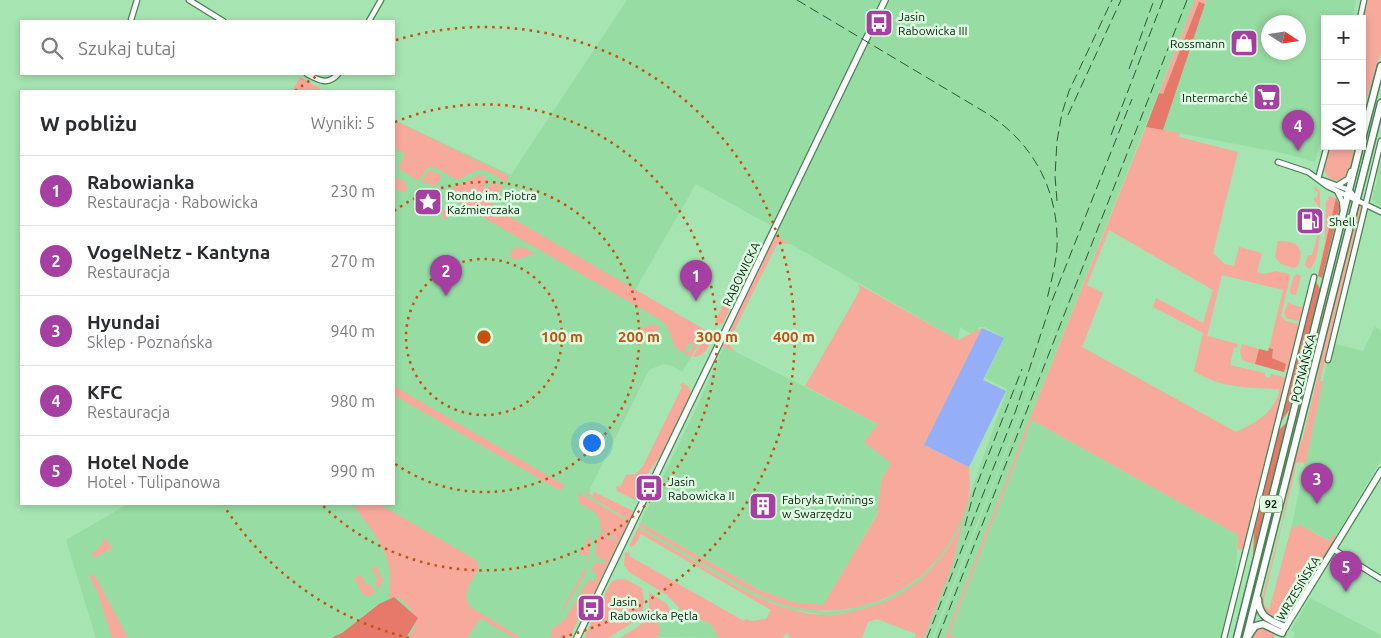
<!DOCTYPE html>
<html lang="pl">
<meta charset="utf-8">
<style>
body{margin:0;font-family:Ubuntu,sans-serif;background:#f2f2f3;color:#2b2b33}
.controls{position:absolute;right:15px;top:15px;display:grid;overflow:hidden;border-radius:0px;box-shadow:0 2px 8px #0003}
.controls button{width:45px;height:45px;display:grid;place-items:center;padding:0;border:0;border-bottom:1px solid #e1e1e2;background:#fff;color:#2b2b33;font:25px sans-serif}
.compass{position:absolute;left:1261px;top:15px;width:45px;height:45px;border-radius:50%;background:#fff;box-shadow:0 2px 8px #0003;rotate:102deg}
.you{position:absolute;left:591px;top:442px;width:18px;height:18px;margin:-12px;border:4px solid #fff;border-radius:50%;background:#1a73e8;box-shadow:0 0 0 8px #1a73e833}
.badge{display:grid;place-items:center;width:32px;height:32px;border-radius:50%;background:#a63fa2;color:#fff;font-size:16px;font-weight:700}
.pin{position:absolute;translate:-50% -41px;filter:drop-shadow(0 1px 2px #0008)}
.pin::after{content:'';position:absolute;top:26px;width:18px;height:15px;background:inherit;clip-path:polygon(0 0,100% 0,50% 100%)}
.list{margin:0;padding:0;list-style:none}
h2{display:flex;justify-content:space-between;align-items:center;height:65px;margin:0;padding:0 20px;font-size:21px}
h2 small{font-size:16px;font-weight:400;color:#7c7c81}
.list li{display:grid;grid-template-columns:32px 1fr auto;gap:15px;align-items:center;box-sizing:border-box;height:70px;padding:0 20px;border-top:1px solid #e1e1e2}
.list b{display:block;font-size:19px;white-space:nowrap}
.list p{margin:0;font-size:16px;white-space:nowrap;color:#7c7c81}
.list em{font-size:16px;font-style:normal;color:#7c7c81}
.icon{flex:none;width:28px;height:28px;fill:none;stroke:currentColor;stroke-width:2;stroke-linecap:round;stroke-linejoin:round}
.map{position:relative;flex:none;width:1381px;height:638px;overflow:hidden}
.search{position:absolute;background:#fff;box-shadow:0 2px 8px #0003;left:20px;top:20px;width:375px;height:55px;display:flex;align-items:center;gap:12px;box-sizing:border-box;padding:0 18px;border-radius:0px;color:#7c7c81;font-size:19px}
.panel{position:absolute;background:#fff;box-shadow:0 2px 8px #0003;left:20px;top:90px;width:375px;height:415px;border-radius:0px}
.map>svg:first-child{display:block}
.built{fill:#97dca3;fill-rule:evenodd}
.green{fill:#f7a99c;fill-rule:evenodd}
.forest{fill:#e6796a}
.water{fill:#95aef8}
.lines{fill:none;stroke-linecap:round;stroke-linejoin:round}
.street-casing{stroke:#488354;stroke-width:7}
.secondary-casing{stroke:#488354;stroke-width:8}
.primary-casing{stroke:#488354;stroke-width:9}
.street{stroke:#fff;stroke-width:4.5}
.secondary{stroke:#fff;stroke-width:5.5}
.primary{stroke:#fff;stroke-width:6}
.rail{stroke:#325539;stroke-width:1;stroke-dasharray:10 5;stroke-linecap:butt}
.ring{fill:none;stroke:#c6500c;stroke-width:2.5;stroke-dasharray:2.5 5}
.labels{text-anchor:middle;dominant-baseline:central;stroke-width:5;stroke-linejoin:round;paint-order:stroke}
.shield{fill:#defde2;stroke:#48624d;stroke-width:1}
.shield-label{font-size:11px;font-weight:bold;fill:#07200d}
.poi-label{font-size:12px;fill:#07200d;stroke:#defde2;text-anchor:start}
.street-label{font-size:12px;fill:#07200d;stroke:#defde2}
.centre{fill:#c6500c;stroke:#defde2;stroke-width:2.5}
.ring-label{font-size:15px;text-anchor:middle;font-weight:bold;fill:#c6500c;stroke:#defde2;stroke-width:5;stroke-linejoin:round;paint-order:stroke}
</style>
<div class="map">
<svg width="1381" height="638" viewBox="0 0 1381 638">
<rect width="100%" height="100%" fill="#a6e4b1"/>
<path class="built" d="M627 0H880L772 224 770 225 696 184 635 290 707 331 682 372 670 365 663 364 649 370 588 493 601 502V504L630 521 629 522 600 505 626 525 568 638H395L378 604 342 633 331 638H96L66 540 128 504H394V120L511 175Z
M890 0H1195L1029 421 945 638H934L1109 187 932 638H924L952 566 962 524 955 537 934 568 908 590 880 604 849 613 825 615 792 610 764 600 748 593 638 528 639 526 760 595 789 606 826 612 850 609 883 600 914 582 932 566 943 551 961 520 1006 393 1007 389 985 378 1004 338 985 327H979L975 336 960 327 958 340 775 235Z
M1206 0H1356L1352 19H1325V124L1315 162 1287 154 1163 130ZM1268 22H1298V52H1268Z
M1380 161 1381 162V206L1372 200 1378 177 1377 174Z
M1375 327 1381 330V460L1333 541H1330L1298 524 1297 528 1292 525 1331 343 1363 351Z
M724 346 878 424 891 463 881 481 877 514 823 606 796 603 759 590 640 523 697 407Z
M1032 420 1238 535 1235 582 1221 638H956L949 634Z
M1310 598 1381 635V638H1292L1295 633 1291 630Z
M679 608 688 616 711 624 719 638 657 637V627L662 616 674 620Z"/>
<path class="green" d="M1195 0H1206L1205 4 1199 3 1163 94 1159 93Z
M1367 0H1381V52L1362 114V42L1364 37 1362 20Z
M300 77 324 91H292Z
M394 120 509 176 505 182 491 173 483 170H477L459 179H455L435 167C426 166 424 172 420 179L417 180 398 168 405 154 394 148Z
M1146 127 1180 133 1179 137 1238 152 1213 253 1225 264 1234 266 1239 247 1262 253 1257 272 1263 274 1276 271 1289 274 1290 277 1281 316 1286 321 1297 324 1299 327 1289 367 1285 372H1284L1286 364 1272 358 1273 349 1269 348 1283 290 1222 275 1207 336 1238 344 1237 348 1234 347 1230 365 1265 373V377L1270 378 1271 374 1284 377 1286 380 1246 546 1240 550 1237 549 1238 535 1032 420 949 634 956 638H945L1029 421ZM1109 230 1213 290 1203 323 1156 298 1153 307 1203 333 1194 371C1220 388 1249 388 1280 389 1274 413 1257 422 1236 432L1082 347 1103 293 1087 285Z
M1330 146H1355C1351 161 1351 184 1330 180L1324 170Z
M432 170H434L432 173 434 174 435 172 442 176 436 186 422 182 427 172Z
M479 175 486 177V181L484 186 487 188 493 182 503 186 491 206 707 331 691 357 685 354 686 350 690 352 694 345 690 342 683 353C666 342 676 330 659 319L448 197 454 186 460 185Z
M399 178 406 183 407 189 405 192 394 188V179Z
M1315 186 1320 192C1320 208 1323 260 1309 269L1305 265 1308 255H1312L1318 233 1314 232 1319 211V207L1314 200V197L1317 198 1318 192 1314 190Z
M420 202a8 8 0 1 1 16 0a8 8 0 1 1-16 0Z
M1330 196 1336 198 1318 276 1325 241 1326 202Z
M1359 204 1363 207 1320 381H1323L1305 465 1302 462 1296 463 1294 475 1264 599V604L1269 610 1292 525 1297 528 1298 524 1329 541 1333 535 1336 536 1286 617 1288 618C1273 626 1260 613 1262 598L1281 526 1289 485 1296 456 1303 438 1318 375 1325 338Z
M451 206 454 207 446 220 442 217 443 210Z
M775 235 790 244 781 243 777 244 729 341 730 346 735 352 721 345Z
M1278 241C1298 241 1305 247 1298 266L1294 268 1281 264 1275 257Z
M522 247 535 254 513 260 511 256V250Z
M1297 274 1301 276 1296 295 1291 294 1290 289 1294 276Z
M739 276H741L743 278V282L723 323 719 324 715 322 736 278Z
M1330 279 1331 280 1322 327 1243 638H1240Z
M858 284 958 340 982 328 924 445 969 467C969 476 971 488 969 497 964 524 943 556 923 574 881 610 823 621 771 600 752 593 735 581 717 571 691 556 665 541 639 526L640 523 759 590 796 603 823 605 877 515 881 481 891 463 864 442 878 424 805 386 860 290Z
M1288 303 1304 308 1301 320 1298 321 1286 318 1284 312Z
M655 324 659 328 658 335C650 342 642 334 634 330Z
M708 331C714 342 706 356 693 357Z
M1242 344 1259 349 1255 364 1246 362 1242 359 1240 351Z
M683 383 690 388 691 395 662 454 650 470 635 500 617 491 616 487 617 486 620 487 626 475 636 474 643 466 682 387 679 385Z
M394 386 564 485 561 491 394 395Z
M591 488 589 494 592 496 594 492 633 511 630 521 583 492 588 493Z
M579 493 629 522 587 608 579 618 569 638H550L552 629 565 619 587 582 590 580 595 581 598 575 592 571 593 565 597 562 604 564 606 562 595 555 598 535H600V532L615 540 616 538 600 531C604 502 573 512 579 493Z
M353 504H379L476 560 479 566 478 570C471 582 459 596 472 608L521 638H514L480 618 467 638H409L416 624 410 608 400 598H389C390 586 391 574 388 562 383 541 365 522 353 504Z
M963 522 952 566 924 638H915L916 634 877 619 868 622 862 638H789L790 636 785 633 783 638H719L711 624 684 613 667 595 629 572 624 565 625 553 627 552 630 553 629 556 744 621 746 619 752 621 766 619 771 610 641 534 634 546 630 547V544L638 528 748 593C772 604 798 614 825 615 838 615 851 612 863 609 912 596 941 566 963 522Z
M591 534 588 562H586L588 556 579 554Z
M105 538 112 548 94 558 92 554 104 542 102 539Z
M376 566 383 580 379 589 375 582 378 579 372 569Z
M586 567V573L564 609 561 611Z
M94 574 128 638H112L97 590 93 584 90 576Z
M361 575 367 586 370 584 375 592 370 596H365L363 594 354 578Z
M618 579 627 580 642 588 644 601 642 614 635 621 608 638H584L611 582Z
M649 592 667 604 674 620 662 616 657 627 661 628 657 637 660 638H620C644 623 651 622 649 592Z
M1263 626 1274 631 1275 638H1252C1254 631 1256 628 1263 626Z"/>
<path class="forest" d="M1199 2 1205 4 1163 130 1146 127 1159 93 1163 94Z
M1336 198 1340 206 1322 278 1318 276Z
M1316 281 1320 289 1289 410 1281 422Z
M1269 348 1273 349 1272 358 1286 364 1284 372 1255 364 1259 349 1268 351Z
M1287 422 1253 557 1254 532 1278 431Z
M1333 541H1335L1288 618 1285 617Z
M394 597 418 618 406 638H331L342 633 379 604Z"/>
<path class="water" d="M982 328 1004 338 983 380 1006 391 969 467 924 445Z"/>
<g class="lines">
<defs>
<path id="street" d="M189 0 223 21
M1360 19 1364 0
M131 20 137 0
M369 21 381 0
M307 74C318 80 328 86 338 74
M1278 162 1308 172 1327 186 1381 212
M1318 179 1327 146
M1322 180 1349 190 1356 199
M1338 185 1348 179 1351 171
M1337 191 1342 201 1343 210
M1328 360 1381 141
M1333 549 1381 579
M1224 638 1314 277"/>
<path id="secondary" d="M1283 631 1381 471
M577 638 885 0"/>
<path id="primary" d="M1362 139 1381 66
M1258 599C1259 618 1270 620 1285 627
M1249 635 1255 626 1263 624 1282 633
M1237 638 1360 146
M1246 638 1381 103"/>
</defs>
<use href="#street" class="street-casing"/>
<use href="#secondary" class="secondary-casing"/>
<use href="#primary" class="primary-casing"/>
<use href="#street" class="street"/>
<use href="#secondary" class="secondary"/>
<use href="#primary" class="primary"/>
<path class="rail" d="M797 0 988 114C1034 144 1059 191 1057 247 1056 264 1051 282 1047 299
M1129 69 1154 0
M1068 115 1121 0
M1111 135 1163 0
M1057 201 1055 176 1057 141 1062 113 1069 91 1112 0
M965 526 974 492 1022 369
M927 638 1016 410 1050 306 1132 99
M938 638 1187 0"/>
</g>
<g class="ring">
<circle cx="484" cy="337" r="78"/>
<path d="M394 211A155 155 0 1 1 394 463"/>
<path d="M395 122A233 233 0 1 1 322 505"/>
<path d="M409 638A310 310 0 0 1 224 506M295 91A310 310 0 0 1 320 74M396 40A310 310 0 1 1 559 638"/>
</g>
<defs>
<symbol id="bus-square" viewBox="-11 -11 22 22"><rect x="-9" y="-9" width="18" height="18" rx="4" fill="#a63fa2" stroke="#defde2"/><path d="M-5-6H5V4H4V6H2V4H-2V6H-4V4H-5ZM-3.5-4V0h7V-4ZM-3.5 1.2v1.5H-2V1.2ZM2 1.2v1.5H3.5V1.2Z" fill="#fff"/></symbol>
<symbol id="shop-square" viewBox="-11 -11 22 22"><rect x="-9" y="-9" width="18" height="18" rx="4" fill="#a63fa2" stroke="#defde2"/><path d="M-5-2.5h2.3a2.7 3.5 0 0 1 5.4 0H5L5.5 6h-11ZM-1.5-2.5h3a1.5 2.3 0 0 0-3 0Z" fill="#fff"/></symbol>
<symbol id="supermarket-square" viewBox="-11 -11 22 22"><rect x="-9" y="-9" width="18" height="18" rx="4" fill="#a63fa2" stroke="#defde2"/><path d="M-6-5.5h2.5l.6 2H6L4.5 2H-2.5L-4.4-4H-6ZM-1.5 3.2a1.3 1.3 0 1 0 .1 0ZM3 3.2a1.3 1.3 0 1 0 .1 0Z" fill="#fff"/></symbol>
<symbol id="sight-square" viewBox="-11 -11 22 22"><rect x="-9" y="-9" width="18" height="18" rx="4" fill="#a63fa2" stroke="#defde2"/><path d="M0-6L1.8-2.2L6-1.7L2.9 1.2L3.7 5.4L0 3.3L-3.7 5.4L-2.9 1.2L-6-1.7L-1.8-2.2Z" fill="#fff"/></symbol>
<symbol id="fuel-square" viewBox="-11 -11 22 22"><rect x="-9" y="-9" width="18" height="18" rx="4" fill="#a63fa2" stroke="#defde2"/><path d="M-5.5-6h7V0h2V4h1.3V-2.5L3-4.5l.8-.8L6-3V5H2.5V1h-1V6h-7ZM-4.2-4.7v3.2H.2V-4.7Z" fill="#fff"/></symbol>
<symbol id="building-square" viewBox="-11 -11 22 22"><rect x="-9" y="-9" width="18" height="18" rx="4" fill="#a63fa2" stroke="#defde2"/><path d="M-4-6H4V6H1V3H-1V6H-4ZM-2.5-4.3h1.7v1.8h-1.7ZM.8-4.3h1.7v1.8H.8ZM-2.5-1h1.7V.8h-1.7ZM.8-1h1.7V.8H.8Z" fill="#fff"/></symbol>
</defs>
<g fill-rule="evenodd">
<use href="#bus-square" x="863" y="7" width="32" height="32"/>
<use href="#shop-square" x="1228" y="27" width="32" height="32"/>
<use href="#supermarket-square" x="1251" y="81" width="32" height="32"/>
<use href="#sight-square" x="412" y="186" width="32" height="32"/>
<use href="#fuel-square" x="1294" y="205" width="32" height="32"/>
<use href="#bus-square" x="633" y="472" width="32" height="32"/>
<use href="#building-square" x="747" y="490" width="32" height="32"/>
<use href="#bus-square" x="575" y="592" width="32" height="32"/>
</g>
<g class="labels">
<rect class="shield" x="1260" y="495.5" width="22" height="17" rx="4"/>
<g class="shield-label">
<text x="1271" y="504">92</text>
</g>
<g class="poi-label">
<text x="898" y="16">Jasin<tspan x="898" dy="14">Rabowicka III</tspan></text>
<text x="1225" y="43" text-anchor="end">Rossmann</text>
<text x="1248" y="97" text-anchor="end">Intermarché</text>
<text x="447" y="195">Rondo im. Piotra<tspan x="447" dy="14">Kaźmierczaka</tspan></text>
<text x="1329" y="221">Shell</text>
<text x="668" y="481">Jasin<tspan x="668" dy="14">Rabowicka II</tspan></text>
<text x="782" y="499">Fabryka Twinings<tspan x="782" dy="14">w Swarzędzu</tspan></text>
<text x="610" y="601">Jasin<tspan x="610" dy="14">Rabowicka Pętla</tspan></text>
</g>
<g class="street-label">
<text transform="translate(741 274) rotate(-64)">RABOWICKA</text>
<text transform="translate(1303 368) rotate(-76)">POZNAŃSKA</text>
<text transform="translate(1298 588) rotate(-59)">WRZESIŃSKA</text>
</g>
</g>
<circle cx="484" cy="337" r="8" class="centre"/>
<g class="ring-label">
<text x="562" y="342">100 m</text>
<text x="639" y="342">200 m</text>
<text x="717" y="342">300 m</text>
<text x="794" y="342">400 m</text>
</g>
</svg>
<div class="controls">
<button>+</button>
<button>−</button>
<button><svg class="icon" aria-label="layers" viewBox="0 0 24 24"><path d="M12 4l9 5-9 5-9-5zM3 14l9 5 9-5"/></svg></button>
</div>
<svg class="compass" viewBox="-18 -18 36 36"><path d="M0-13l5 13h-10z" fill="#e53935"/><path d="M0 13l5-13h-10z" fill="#7c7c81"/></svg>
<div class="you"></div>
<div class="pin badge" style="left:696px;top:301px">1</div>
<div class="pin badge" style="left:446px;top:296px">2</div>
<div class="pin badge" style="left:1317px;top:504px">3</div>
<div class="pin badge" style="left:1298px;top:151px">4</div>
<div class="pin badge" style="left:1346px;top:592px">5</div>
<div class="search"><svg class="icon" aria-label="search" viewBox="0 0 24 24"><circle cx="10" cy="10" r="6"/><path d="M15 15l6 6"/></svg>Szukaj tutaj</div>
<section class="panel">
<h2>W pobliżu<small>Wyniki: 5</small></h2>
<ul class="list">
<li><span class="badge">1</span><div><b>Rabowianka</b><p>Restauracja · Rabowicka</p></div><em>230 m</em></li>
<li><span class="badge">2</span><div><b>VogelNetz - Kantyna</b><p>Restauracja</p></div><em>270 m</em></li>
<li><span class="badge">3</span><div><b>Hyundai</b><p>Sklep · Poznańska</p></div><em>940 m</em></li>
<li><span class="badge">4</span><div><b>KFC</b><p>Restauracja</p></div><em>980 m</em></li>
<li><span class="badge">5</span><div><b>Hotel Node</b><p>Hotel · Tulipanowa</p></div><em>990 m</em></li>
</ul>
</section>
</div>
